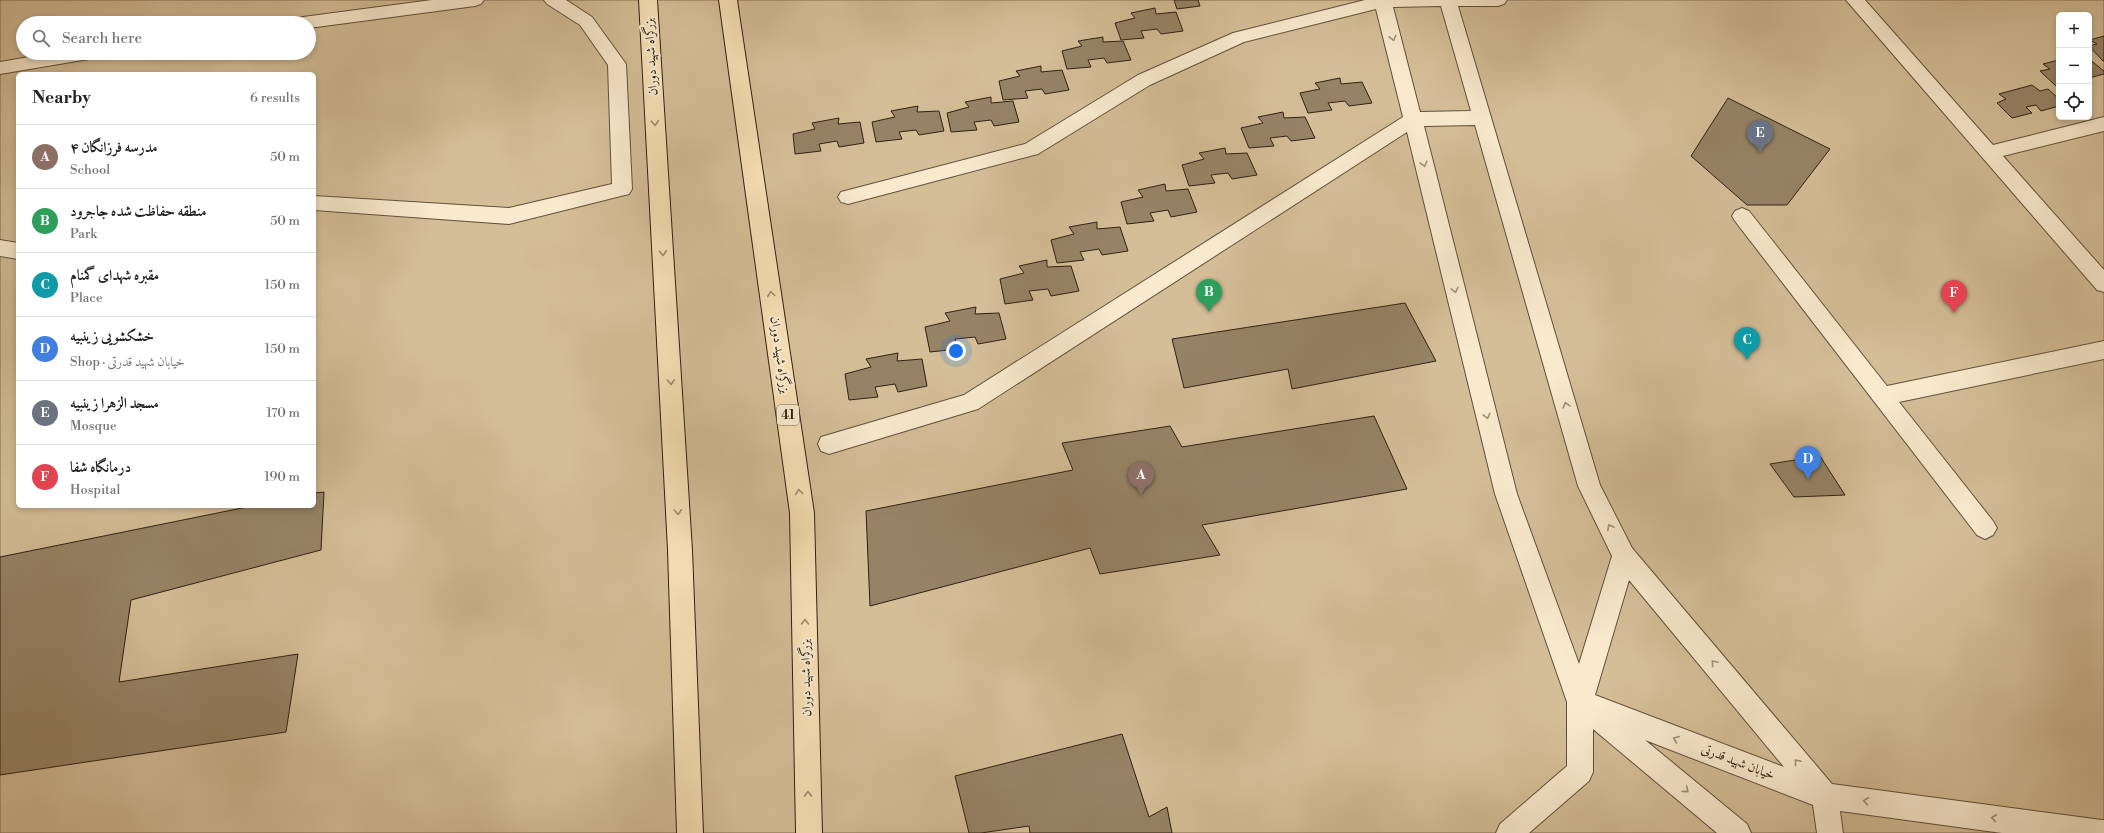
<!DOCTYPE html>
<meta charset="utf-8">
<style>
body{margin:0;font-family:"Libre Bodoni",Amiri,serif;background:#f6f6f6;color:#222}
.controls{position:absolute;right:12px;top:12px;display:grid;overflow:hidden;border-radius:6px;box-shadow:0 2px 6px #0003}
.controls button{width:36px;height:36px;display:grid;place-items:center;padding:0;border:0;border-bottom:1px solid #e0e0e0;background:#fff;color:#222;font:20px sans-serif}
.you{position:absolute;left:956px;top:351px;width:14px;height:14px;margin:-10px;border:3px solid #fff;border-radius:50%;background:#1a73e8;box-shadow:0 0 0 6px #1a73e833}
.badge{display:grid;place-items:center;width:26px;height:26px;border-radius:50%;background:#1a73e8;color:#fff;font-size:13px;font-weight:700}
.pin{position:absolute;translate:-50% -33px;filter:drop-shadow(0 1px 2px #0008)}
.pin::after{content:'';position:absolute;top:21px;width:14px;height:12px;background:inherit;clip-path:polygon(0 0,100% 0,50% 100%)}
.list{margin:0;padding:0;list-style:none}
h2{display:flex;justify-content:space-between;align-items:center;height:52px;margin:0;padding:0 16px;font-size:17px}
h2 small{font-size:13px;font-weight:400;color:#767676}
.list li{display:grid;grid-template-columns:26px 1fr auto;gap:12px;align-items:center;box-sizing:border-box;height:64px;padding:0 16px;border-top:1px solid #e0e0e0}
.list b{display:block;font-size:15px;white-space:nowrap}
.list p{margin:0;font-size:13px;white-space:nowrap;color:#767676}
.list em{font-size:13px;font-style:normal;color:#767676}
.icon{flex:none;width:22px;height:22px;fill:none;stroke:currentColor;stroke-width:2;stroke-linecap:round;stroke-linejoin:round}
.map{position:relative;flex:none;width:2104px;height:833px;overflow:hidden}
.search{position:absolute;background:#fff;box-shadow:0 2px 6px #0003;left:16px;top:16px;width:300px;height:44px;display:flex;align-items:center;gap:10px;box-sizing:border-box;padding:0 14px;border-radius:22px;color:#767676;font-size:15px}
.panel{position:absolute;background:#fff;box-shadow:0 2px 6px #0003;left:16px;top:72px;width:300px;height:436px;border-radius:6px}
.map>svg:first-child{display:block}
.green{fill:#d4be98;stroke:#826f55;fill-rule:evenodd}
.building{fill:#968366;stroke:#2f2012}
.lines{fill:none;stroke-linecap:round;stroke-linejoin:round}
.minor-casing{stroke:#61503a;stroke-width:2}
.highway-casing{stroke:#2f2012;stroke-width:2}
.minor{fill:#f9eace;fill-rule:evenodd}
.highway{fill:#f6deb4;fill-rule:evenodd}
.oneway{stroke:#9e8f79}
.oneway2{stroke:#9c886b}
.labels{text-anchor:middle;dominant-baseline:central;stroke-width:4;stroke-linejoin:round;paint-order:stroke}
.shield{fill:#f9eace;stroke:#6c5d4a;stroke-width:1}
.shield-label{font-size:12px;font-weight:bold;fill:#2f2012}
.street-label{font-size:13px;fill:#2f2012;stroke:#f9eace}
</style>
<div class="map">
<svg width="2104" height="833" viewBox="0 0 2104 833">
<rect width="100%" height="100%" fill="#f6deb4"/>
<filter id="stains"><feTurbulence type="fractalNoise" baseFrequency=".005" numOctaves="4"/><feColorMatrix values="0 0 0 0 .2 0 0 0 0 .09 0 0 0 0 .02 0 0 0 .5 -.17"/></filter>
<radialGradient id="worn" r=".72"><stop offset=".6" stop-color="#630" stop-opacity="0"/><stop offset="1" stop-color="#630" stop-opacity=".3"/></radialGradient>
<path class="green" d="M0 0H2104V833H0ZM2059 15H2089V117H2059ZM23 23H309V53H23ZM18 74H314V506H18Z"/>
<path class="building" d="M1174 0H1198L1200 6 1177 9Z
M1155 8 1156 14 1176 12 1183 31 1161 34 1157 29 1141 31 1144 38 1121 40 1115 23 1135 18 1131 13Z
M2104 36V61H2103L2089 46 2097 44 2090 40Z
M1103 37V42L1123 41 1131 60 1107 63 1104 58 1088 60 1091 67 1067 69 1062 51 1082 46 1078 41Z
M2089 59 2104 71V74L2089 78Z
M2059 60V86H2056L2040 71 2050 69 2043 64Z
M1041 66V72L1062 70 1069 90 1045 94 1042 89 1025 91 1028 98 1003 100 999 81 1020 76 1016 71Z
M1340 78 1341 84 1362 82 1372 103 1349 106 1345 101 1328 103 1332 110 1308 113 1300 93 1320 89 1315 83Z
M2032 85 2040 91 2048 89 2059 99V106L2041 111 2036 105 2026 107 2032 113 2012 118 1997 103 2006 99 1999 94Z
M991 97V103L1013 101 1019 122 994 126 991 120 974 122 977 130 951 132 947 113 969 107 965 102Z
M1728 98 1830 149 1787 205H1747L1691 156Z
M918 106 917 112 939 111 944 131 919 135 916 130 899 132 902 139 876 142 872 122 895 117 891 111Z
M1283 112 1284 118 1305 117 1315 138 1291 141 1287 136 1270 138 1274 146 1249 148 1241 128 1263 123 1258 117Z
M839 118 838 124 860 122 864 143 839 147 837 141 819 144 821 151 795 154 793 134 815 129 812 123Z
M1225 148 1226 154 1247 153 1257 175 1232 179 1228 173 1211 175 1215 183 1189 186 1182 165 1204 159 1199 153Z
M1165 184 1166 191 1188 189 1197 212 1171 217 1168 210 1150 213 1154 221 1127 224 1121 202 1143 197 1138 190Z
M1097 222V229L1120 227 1128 251 1102 255 1099 249 1080 252 1084 260 1057 263 1051 240 1074 234 1069 227Z
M1047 260V267L1071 266 1079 291 1051 296 1048 289 1029 291 1033 300 1005 304 1000 279 1024 273 1019 266Z
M1405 303 1436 361 1292 389 1288 369 1184 388 1172 339Z
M976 307 975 314 999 313 1006 339 978 344 975 337 955 339 958 349 930 352 925 327 950 321 945 313Z
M898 353 897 361 922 359 927 386 898 392 895 384 875 387 878 397 849 400 845 374 871 367 866 359Z
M1374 416 1407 489 1202 525 1220 555 1100 574 1090 548 870 606 866 511 1073 470 1062 443 1170 426 1182 447Z
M1820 456 1845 495 1794 497 1770 464Z
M324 492 321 550 131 600 119 682 298 654 286 732 0 775V557L252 506H314V493Z
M1122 734 1149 817 1167 807 1172 833H1030L1029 826 981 833H969L955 776Z"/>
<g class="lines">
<defs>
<path id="minor" d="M432 0H484L481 4 475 6 309 28V23H294L297 19 303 17Z
M544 0H566L592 17 626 64 632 189 629 194 509 224 314 210V196L509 208 612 184 608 65 580 25 547 4Z
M1365 0H1507L1504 4 1498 6H1458L1600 485 1632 548 1832 784 2102 820H2104V833H2002L1840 811 1843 833H1817L1813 805 1645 740 1747 824 1751 833H1717L1593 729V772L1589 781 1529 833H1496L1500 824 1567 766V702L1495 494 1407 132 978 409 829 454 821 451 818 444 821 437 964 395 1403 117 1376 9 1244 42 1150 85 1038 154 848 204 841 202 838 197 841 192 1025 144 1138 75 1233 33ZM1441 6 1471 111 1420 112 1393 7ZM1475 125 1578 486 1612 556 1579 664 1517 494 1424 126ZM1629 580 1784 767 1595 695Z
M1846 0H1865L1993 145 2104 117V131L2003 156 2104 270V292L2097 290Z
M52 53H98L95 57 89 59 0 74V62Z
M1742 208 1749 211 1887 386 2104 341V359L1899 402 1993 521 1997 528 1993 535 1985 539 1977 535 1735 221 1732 216 1735 211Z
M0 240 18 243V259L0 256Z"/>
<path id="highway" d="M639 0H657L692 550 703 833H677L668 550Z
M719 0H737L814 513 822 833H796L790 513Z"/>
</defs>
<use href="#minor" class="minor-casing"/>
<use href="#highway" class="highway-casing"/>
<use href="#minor" class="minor"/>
<use href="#highway" class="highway"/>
</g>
<defs><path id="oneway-chevron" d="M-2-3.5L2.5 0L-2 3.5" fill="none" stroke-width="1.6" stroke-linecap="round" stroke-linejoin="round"/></defs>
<g class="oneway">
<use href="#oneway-chevron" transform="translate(1393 38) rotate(76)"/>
<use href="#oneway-chevron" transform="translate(1424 164) rotate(76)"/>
<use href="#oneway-chevron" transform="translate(1455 290) rotate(76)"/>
<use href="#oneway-chevron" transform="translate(1566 405) rotate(-106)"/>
<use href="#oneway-chevron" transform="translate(1487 416) rotate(76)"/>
<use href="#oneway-chevron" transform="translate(1610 527) rotate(-117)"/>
<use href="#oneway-chevron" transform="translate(1714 663) rotate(-130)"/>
<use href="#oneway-chevron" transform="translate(1676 739) rotate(-159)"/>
<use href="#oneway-chevron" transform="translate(1797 762) rotate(-130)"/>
<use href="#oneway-chevron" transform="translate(1686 790) rotate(40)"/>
<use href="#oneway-chevron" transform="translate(1866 801) rotate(-172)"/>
<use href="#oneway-chevron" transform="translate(1994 818) rotate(-172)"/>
</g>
<g class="oneway2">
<use href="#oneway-chevron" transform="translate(655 123) rotate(87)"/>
<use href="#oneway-chevron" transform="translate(663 253) rotate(87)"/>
<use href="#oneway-chevron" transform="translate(771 294) rotate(-98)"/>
<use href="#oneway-chevron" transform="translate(671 382) rotate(87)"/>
<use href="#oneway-chevron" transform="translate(799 492) rotate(-98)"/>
<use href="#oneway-chevron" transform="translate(678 512) rotate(87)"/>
<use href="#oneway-chevron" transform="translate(805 622) rotate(-91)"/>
<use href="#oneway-chevron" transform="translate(808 794) rotate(-91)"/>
</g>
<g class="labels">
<rect class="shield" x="777" y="405" width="22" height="20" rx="3"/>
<g class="shield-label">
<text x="788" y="415">41</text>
</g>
<g class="street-label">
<text transform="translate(651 57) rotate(-93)">بزرگراه شهید دوران</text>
<text transform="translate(780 355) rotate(82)">بزرگراه شهید دوران</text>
<text transform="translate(806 678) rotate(-91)">بزرگراه شهید دوران</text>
<text transform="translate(1738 762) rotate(21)">خیابان شهید قدرتی</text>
</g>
</g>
<rect width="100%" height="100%" filter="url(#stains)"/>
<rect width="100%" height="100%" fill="url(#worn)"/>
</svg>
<div class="controls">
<button>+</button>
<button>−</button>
<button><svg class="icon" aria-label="locate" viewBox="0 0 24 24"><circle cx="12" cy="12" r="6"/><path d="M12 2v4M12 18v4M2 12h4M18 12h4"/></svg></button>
</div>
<div class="you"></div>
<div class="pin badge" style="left:1141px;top:495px;background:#8d6e63">A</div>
<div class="pin badge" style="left:1209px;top:312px;background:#2e9e5b">B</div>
<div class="pin badge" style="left:1747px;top:360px;background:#0f9aa8">C</div>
<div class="pin badge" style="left:1808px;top:479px;background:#3f7fe0">D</div>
<div class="pin badge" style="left:1760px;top:153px;background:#6b7280">E</div>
<div class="pin badge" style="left:1954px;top:313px;background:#e0444e">F</div>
<div class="search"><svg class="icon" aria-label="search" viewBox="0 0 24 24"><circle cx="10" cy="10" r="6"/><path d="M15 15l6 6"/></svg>Search here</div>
<section class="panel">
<h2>Nearby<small>6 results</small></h2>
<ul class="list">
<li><span class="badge" style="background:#8d6e63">A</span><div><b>مدرسه فرزانگان ۴</b><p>School</p></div><em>50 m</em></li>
<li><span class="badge" style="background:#2e9e5b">B</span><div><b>منطقه حفاظت شده جاجرود</b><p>Park</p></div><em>50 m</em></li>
<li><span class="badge" style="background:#0f9aa8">C</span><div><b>مقبره شهدای گمنام</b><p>Place</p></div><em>150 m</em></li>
<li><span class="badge" style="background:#3f7fe0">D</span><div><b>خشکشویی زینبیه</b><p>Shop · خیابان شهید قدرتی</p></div><em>150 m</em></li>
<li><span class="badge" style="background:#6b7280">E</span><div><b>مسجد الزهرا زینبیه</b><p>Mosque</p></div><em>170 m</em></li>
<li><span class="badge" style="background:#e0444e">F</span><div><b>درمانگاه شفا</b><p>Hospital</p></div><em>190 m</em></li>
</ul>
</section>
</div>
